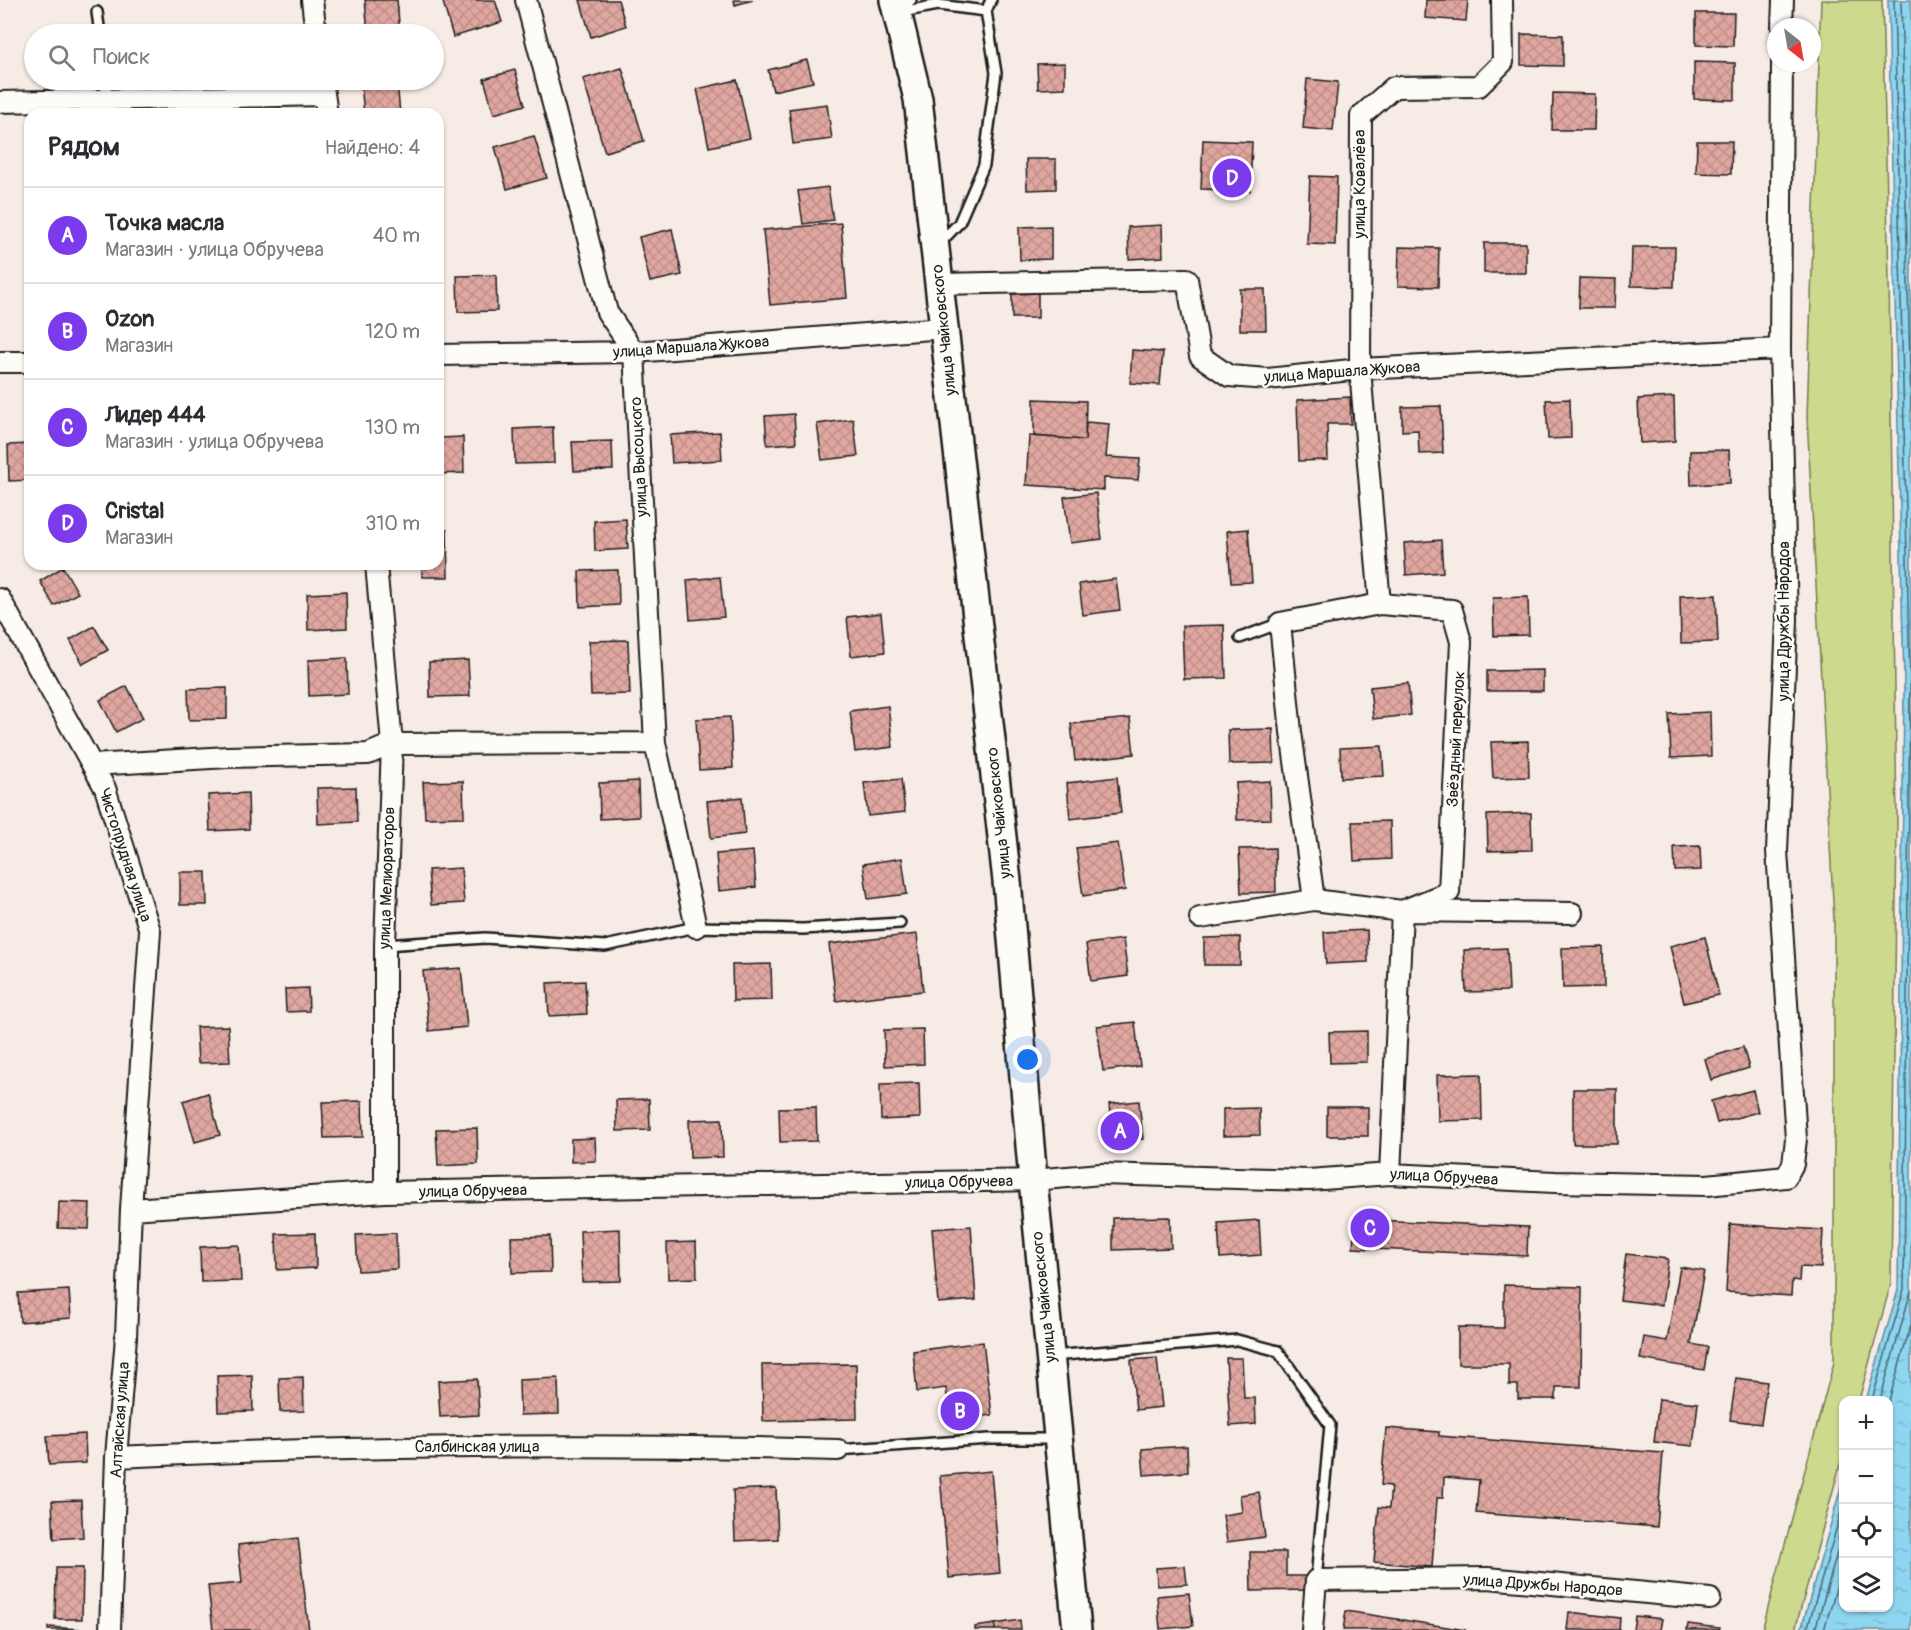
<!DOCTYPE html>
<html lang="ru">
<meta charset="utf-8">
<style>
body{margin:0;font-family:Pangolin,sans-serif;background:#f2f2f3;color:#2b2b33}
.controls{position:absolute;right:18px;bottom:18px;display:grid;overflow:hidden;border-radius:12px;box-shadow:0 2px 4px #0004}
.controls button{width:54px;height:54px;display:grid;place-items:center;padding:0;border:0;border-bottom:2px solid #e1e1e2;background:#fff;color:#2b2b33;font:30px sans-serif}
.compass{position:absolute;left:1767px;top:18px;width:54px;height:54px;border-radius:50%;background:#fff;box-shadow:0 2px 4px #0004;rotate:149deg}
.you{position:absolute;left:1028px;top:1060px;width:21px;height:21px;margin:-15px;border:4px solid #fff;border-radius:50%;background:#1a73e8;box-shadow:0 0 0 9px #1a73e833}
.badge{display:grid;place-items:center;width:39px;height:39px;border-radius:50%;background:#7c3aed;color:#fff;font-size:20px;font-weight:700}
.pin{position:absolute;translate:-50% -50%;border:3px solid #fff;box-shadow:0 2px 6px #0006}
.list{margin:0;padding:0;list-style:none}
h2{display:flex;justify-content:space-between;align-items:center;height:78px;margin:0;padding:0 24px;font-size:26px}
h2 small{font-size:20px;font-weight:400;color:#7c7c81}
.list li{display:grid;grid-template-columns:39px 1fr auto;gap:18px;align-items:center;box-sizing:border-box;height:96px;padding:0 24px;border-top:2px solid #e1e1e2}
.list b{display:block;font-size:22px;white-space:nowrap}
.list p{margin:0;font-size:20px;white-space:nowrap;color:#7c7c81}
.list em{font-size:20px;font-style:normal;color:#7c7c81}
.icon{flex:none;width:33px;height:33px;fill:none;stroke:currentColor;stroke-width:2;stroke-linecap:round;stroke-linejoin:round}
.map{position:relative;flex:none;width:1911px;height:1630px;overflow:hidden}
.search{position:absolute;background:#fff;box-shadow:0 2px 4px #0004;left:24px;top:24px;width:420px;height:66px;display:flex;align-items:center;gap:15px;box-sizing:border-box;padding:0 21px;border-radius:33px;color:#7c7c81;font-size:22px}
.panel{position:absolute;background:#fff;box-shadow:0 2px 4px #0004;left:24px;top:108px;width:420px;height:462px;border-radius:18px}
.map>svg:first-child{display:block}
.park{fill:#cdd98c;stroke:#747a54;stroke-width:1.5}
.water{fill:url(#water-ripples);stroke:#608b9b;stroke-width:1.5}
.lines{fill:none;stroke-linecap:round;stroke-linejoin:round}
.shore{stroke:#4a6671;stroke-width:1.5}
.building{fill:url(#building-cross-hatch);stroke:#1c1c1c;stroke-width:1.5}
.lane-casing{stroke:#1c1c1c;stroke-width:14}
.street-casing{stroke:#1c1c1c;stroke-width:24}
.secondary-casing{stroke:#1c1c1c;stroke-width:32}
.lane{stroke:#fdfcf7;stroke-width:9}
.street{stroke:#fdfcf7;stroke-width:20}
.secondary{stroke:#fdfcf7;stroke-width:27}
.labels{text-anchor:middle;dominant-baseline:central;stroke-width:5;stroke-linejoin:round;paint-order:stroke}
.street-label{font-size:16px;fill:#1c1c1c;stroke:#fdfcf7}
</style>
<div class="map">
<svg width="1911" height="1630" viewBox="0 0 1911 1630">
<defs>
<pattern id="water-ripples" width="26" height="14" patternUnits="userSpaceOnUse" patternTransform="scale(1.5)"><rect width="26" height="14" fill="#8ed5f0"/><path d="M2 4q2-2 4 0t4 0M15 11q2-2 4 0t4 0" fill="none" stroke="#7ab6cd"/></pattern>
<pattern id="building-cross-hatch" width="8" height="8" patternUnits="userSpaceOnUse" patternTransform="scale(1.5)"><rect width="8" height="8" fill="#e0a6a0"/><path d="M0 0l8 8M0 8l8-8" fill="none" stroke="#c08e89"/></pattern>
</defs>
<rect width="100%" height="100%" fill="#f7ebe6"/>
<filter id="ink" filterUnits="userSpaceOnUse"><feTurbulence type="fractalNoise" baseFrequency=".0167" numOctaves="2"/><feDisplacementMap in="SourceGraphic" scale="12" xChannelSelector="R" yChannelSelector="G"/><feConvolveMatrix kernelMatrix="1 2 1 2 8 2 1 2 1" color-interpolation-filters="sRGB"/></filter>
<g filter="url(#ink)">
<path class="park" d="M1821 0H1882L1889 279 1897 823 1891 1283 1859 1400H1844L1843 1454 1795 1630H1762L1834 1362V920L1807 417Z"/>
<path class="water" d="M1888 0H1911V1630H1801L1843 1480 1844 1608H1888V1400H1866L1898 1290 1904 684Z"/>
<g class="lines">
<path class="shore" d="M1901 0 1911 410
M1872 1400 1904 1289 1910 684 1894 0
M1880 1400 1911 1291
M1888 1404 1911 1325
M1807 1630 1844 1502
M1815 1630 1844 1529
M1824 1630 1844 1562"/>
</g>
<path class="building" d="M365 0H397L400 34H368Z
M449 0H495L502 22 453 37 443 2Z
M580 0H618L626 26 591 37Z
M734 0H753L735 5Z
M1426 0H1468L1466 21 1425 18Z
M1696 13H1734L1733 46 1696 45Z
M289 27V34H250V29Z
M75 28 76 34H36V31Z
M1521 34 1563 35V66L1521 65Z
M807 60 813 82 773 91 768 70Z
M1694 62 1735 63V100L1694 99Z
M1065 63V88L1038 89 1037 64Z
M622 68 644 141 605 152 583 79Z
M515 70 525 105 494 114 484 79Z
M1307 79 1338 82 1333 131 1303 128Z
M737 80 750 138 709 147 697 89Z
M397 81 400 114H364L361 84Z
M1553 93 1595 94 1594 130H1552Z
M827 104 832 139 793 144 789 109Z
M534 136 547 178 507 189 495 147Z
M1203 140 1252 142 1250 191 1201 189Z
M1697 141H1732L1731 174 1696 173Z
M1026 159H1056V189L1027 190Z
M1310 176 1337 177 1335 245 1307 244Z
M828 187 833 220 803 224 798 191Z
M841 223 847 298 770 305 763 230Z
M1162 225 1163 257 1129 259 1128 227Z
M1051 226V259L1020 260 1019 227Z
M672 229 682 275 650 282 639 237Z
M1484 243H1526V273H1484Z
M1399 247 1439 248 1438 287 1398 286Z
M1632 247H1675L1674 287 1631 286Z
M496 275 497 311 458 312 457 276Z
M1580 278 1616 279 1615 308H1579Z
M1240 289H1265L1266 330H1240Z
M1038 293V318H1012V294Z
M1132 350 1163 352 1160 385 1130 383Z
M1350 397 1351 424H1327L1328 460 1299 461 1297 400Z
M1674 397 1675 441 1640 443 1638 399Z
M1034 399 1086 401 1085 440 1034 436Z
M1570 399 1571 438 1548 439 1546 400Z
M1441 406 1443 453 1419 454 1418 430 1402 431V407Z
M794 414 796 443 767 445 765 416Z
M853 419 858 456 822 460 817 424Z
M1086 422 1109 424 1106 457 1140 459 1138 480 1104 478V490L1026 485 1029 436 1085 440Z
M553 427 554 463 515 464 514 429Z
M720 432 722 460 672 463 670 435Z
M463 437 464 473 438 474V438Z
M612 441 613 470 574 471 572 442Z
M30 444V480L9 481 8 445Z
M1729 450 1730 483 1691 485 1690 451Z
M1096 493 1102 539 1070 543 1064 497Z
M626 519 628 549 595 551 594 521Z
M1248 529 1252 582 1231 583 1227 531Z
M438 530H447L448 577H422V564H438Z
M1441 540 1443 572 1406 575 1404 543Z
M63 567 78 593 54 606 40 581Z
M618 570 619 605 580 607 579 571Z
M720 577 724 617 690 620 687 580Z
M1116 579 1120 610 1083 615 1079 584Z
M346 592 347 628 308 630 307 594Z
M1716 595 1718 642 1681 643 1680 596Z
M1528 597 1529 635 1494 636 1493 598Z
M881 613 885 652 851 656 847 617Z
M1224 625 1226 678 1184 679 1182 626Z
M94 626 108 650 83 664 70 640Z
M628 640 630 694 591 695 589 641Z
M347 658 348 694 309 696 308 660Z
M468 660 470 696 430 697 429 662Z
M1543 670V691H1487V671Z
M1408 683 1411 715 1373 719 1370 687Z
M127 686 143 718 116 732 100 700Z
M227 688V719L189 720 188 689Z
M888 706 893 747 855 752 850 711Z
M1710 712 1711 756 1671 758 1669 714Z
M730 717 733 768 699 770 696 719Z
M1130 718 1134 754 1075 761 1071 724Z
M1273 729 1274 763 1229 764 1228 730Z
M1528 741 1529 777 1493 778 1491 742Z
M1382 746 1384 776 1341 778 1340 748Z
M1117 777 1121 813 1070 819 1067 783Z
M901 779 905 812 868 816 864 783Z
M463 781 464 817 425 818 423 782Z
M638 781 639 817 600 819 599 783Z
M1270 781 1271 819 1237 820 1236 783Z
M356 787 357 822 318 824 317 788Z
M248 793 249 829 210 831 208 795Z
M742 797 745 834 711 838 707 801Z
M1531 813 1532 850 1488 851 1487 815Z
M1390 821 1391 859 1354 861 1352 822Z
M1118 843 1125 890 1083 896 1076 848Z
M1700 846 1701 870 1675 871 1674 847Z
M1275 848 1276 892 1241 893 1239 849Z
M753 851 756 887 719 891 716 854Z
M902 858 907 894 868 899 863 864Z
M461 868 464 903 431 905 428 870Z
M180 872H206L207 905H180Z
M1367 930 1368 962 1326 964 1324 932Z
M917 934 923 991 836 1001 829 944Z
M1240 937V965H1204V938Z
M1705 937 1719 995 1684 1003 1670 946Z
M1123 939 1128 976 1091 981 1086 944Z
M1603 947 1604 987 1563 988 1562 948Z
M1507 948 1509 991 1466 992 1464 950Z
M771 964 772 1000 733 1001 732 965Z
M461 968 467 1027 429 1031 423 971Z
M585 981 587 1014 549 1016 547 983Z
M308 988 309 1011 286 1012 285 989Z
M1135 1022 1140 1066 1103 1071 1097 1026Z
M228 1026 230 1062 198 1063 196 1027Z
M923 1029 924 1064 885 1066 884 1030Z
M1367 1031V1062L1330 1063 1329 1032Z
M1743 1047 1749 1068 1711 1080 1705 1059Z
M1481 1074 1482 1120 1438 1121 1437 1075Z
M919 1083 920 1118 881 1120 880 1084Z
M1573 1089H1617V1144H1573Z
M1753 1090 1758 1112 1717 1123 1711 1101Z
M208 1093 220 1135 195 1142 183 1101Z
M649 1099 650 1130 617 1131 616 1100Z
M362 1101 363 1137 324 1138 322 1102Z
M1139 1101 1143 1139 1113 1142 1109 1104Z
M816 1107 817 1141 780 1142 779 1108Z
M1327 1107H1368V1136H1327Z
M1259 1108 1260 1135 1223 1136V1109Z
M722 1119 723 1157 690 1158 689 1120Z
M477 1128 478 1164 438 1166 436 1129Z
M595 1138 596 1161 571 1162V1139Z
M59 1202 90 1203 89 1229 58 1228Z
M1170 1217 1171 1248 1113 1250V1218Z
M1355 1219 1528 1227 1527 1256 1353 1248Z
M1259 1220 1261 1255 1220 1258 1218 1223Z
M1730 1224 1823 1230 1821 1268 1800 1267 1799 1281 1792 1280 1791 1296 1726 1292Z
M971 1226 976 1300 938 1303 932 1229Z
M620 1229 621 1281 582 1282 580 1231Z
M315 1233 316 1268 277 1270 276 1234Z
M396 1233 397 1269 358 1271 356 1235Z
M550 1236 551 1272 512 1273 511 1237Z
M696 1242 697 1278 668 1279 667 1243Z
M239 1245 241 1281 201 1282 200 1247Z
M1626 1254 1668 1259 1662 1305 1620 1300Z
M1680 1267 1704 1271 1691 1344 1708 1347 1704 1370 1640 1359 1644 1337 1667 1341Z
M1504 1285 1582 1287 1581 1387H1556V1399H1518V1385H1509V1364H1458V1327L1504 1328Z
M69 1290 71 1318 20 1322 18 1293Z
M983 1342 992 1415 950 1420 946 1388 917 1392 913 1351Z
M1157 1358 1162 1407 1136 1410 1131 1360Z
M1226 1358H1242L1244 1398H1255L1256 1424 1230 1426Z
M856 1364 857 1419 763 1421 762 1365Z
M252 1375 253 1411 218 1412 217 1376Z
M303 1377 304 1411 280 1412 279 1378Z
M558 1378 559 1414 520 1415 519 1380Z
M1736 1378 1767 1382 1761 1424 1730 1420Z
M477 1379 479 1415 440 1417 438 1381Z
M1659 1399 1698 1403 1693 1446 1654 1442Z
M1386 1428 1439 1432V1436L1663 1453 1657 1527 1476 1513 1479 1480 1444 1477 1443 1498H1437L1432 1567 1374 1562 1379 1507 1389 1508 1391 1486 1381 1485Z
M85 1434 86 1463 49 1465 47 1436Z
M1187 1446 1188 1472 1144 1475 1142 1449Z
M991 1471 1000 1573 949 1578 940 1476Z
M776 1488 778 1539 735 1541 733 1490Z
M1259 1492 1265 1537 1227 1542 1223 1515 1242 1512 1240 1495Z
M81 1500 83 1537 54 1539 52 1501Z
M298 1538 309 1630H213L208 1586 242 1583 238 1545Z
M1250 1552H1286V1576H1310V1590L1251 1591Z
M1185 1566 1187 1584 1157 1586 1156 1568Z
M56 1568H83L82 1619H55Z
M1189 1593 1193 1626 1160 1629 1157 1596Z
M1346 1611 1466 1630H1343Z
M1569 1612 1620 1618 1619 1630H1567Z
M1635 1616 1662 1619 1660 1630H1633Z
M1020 1620 1021 1630H995V1624Z
M995 1624V1630H975V1627Z
M1688 1624 1720 1628 1719 1630H1687Z
M48 1627 79 1629V1630H48Z"/>
<g class="lines">
<defs>
<path id="lane" d="M911 0 897 13 938 5 986 11
M97 12 100 34
M105 80 107 100
M939 244 959 223 984 165 996 73 986 11 991 0
M1240 638 1280 623
M385 945 485 938 605 946 696 927 803 929 900 923
M1052 1356 1237 1340 1278 1351 1330 1425 1316 1580
M838 1450 989 1439H1055"/>
<path id="street" d="M312 0 316 34
M526 0 607 312 634 352 655 743 696 927
M1782 27 1783 0
M322 80 327 114
M0 102 324 95
M939 284 1187 279 1200 356 1229 376 1268 379 1360 369 1780 349
M438 355 634 352 944 328
M0 362H30
M376 564 392 744 385 945V1192
M0 599 105 788 150 931 131 1209 126 1337 116 1457 110 1630
M92 765 228 757 368 754 392 744 655 743
M1314 900 1291 732 1280 623 1380 604
M1200 918 1314 900 1402 911 1572 913
M1390 1174 1402 911 1449 892 1461 642 1452 610 1380 604 1360 369 1361 116 1394 87 1479 86 1503 62 1502 0
M131 1209 385 1192 1033 1180 1101 1174 1309 1180 1390 1174 1555 1182 1707 1185 1786 1177 1793 1164 1796 1139 1777 851 1787 620 1780 349 1782 63
M116 1457C357 1446 597 1443 838 1450
M1312 1630 1316 1580 1488 1578 1710 1599"/>
<path id="secondary" d="M894 0 918 99 1007 881 1033 1180 1077 1630"/>
</defs>
<use href="#lane" class="lane-casing"/>
<use href="#street" class="street-casing"/>
<use href="#secondary" class="secondary-casing"/>
<use href="#lane" class="lane"/>
<use href="#street" class="street"/>
<use href="#secondary" class="secondary"/>
</g>
</g>
<g class="labels">
<g class="street-label">
<text transform="translate(1360 184) rotate(-90)">улица Ковалёва</text>
<text transform="translate(944 330) rotate(-96)">улица Чайковского</text>
<text transform="translate(691 347) rotate(-4)">улица Маршала Жукова</text>
<text transform="translate(1342 372) rotate(-4)">улица Маршала Жукова</text>
<text transform="translate(639 457) rotate(-93)">улица Высоцкого</text>
<text transform="translate(1784 621) rotate(-90)">улица Дружбы Народов</text>
<text transform="translate(1456 739) rotate(-87)">Звёздный переулок</text>
<text transform="translate(999 813) rotate(-96)">улица Чайковского</text>
<text transform="translate(125 855) rotate(72)">Чистопрудная улица</text>
<text transform="translate(387 878) rotate(-88)">улица Мелиораторов</text>
<text transform="translate(1444 1177) rotate(3)">улица Обручева</text>
<text transform="translate(959 1182) rotate(-1)">улица Обручева</text>
<text transform="translate(473 1191) rotate(-1)">улица Обручева</text>
<text transform="translate(1044 1297) rotate(-96)">улица Чайковского</text>
<text transform="translate(120 1420) rotate(-86)">Алтайская улица</text>
<text x="477" y="1447">Салбинская улица</text>
<text transform="translate(1543 1585) rotate(4)">улица Дружбы Народов</text>
</g>
</g>
</svg>
<div class="controls">
<button>+</button>
<button>−</button>
<button><svg class="icon" aria-label="locate" viewBox="0 0 24 24"><circle cx="12" cy="12" r="6"/><path d="M12 2v4M12 18v4M2 12h4M18 12h4"/></svg></button>
<button><svg class="icon" aria-label="layers" viewBox="0 0 24 24"><path d="M12 4l9 5-9 5-9-5zM3 14l9 5 9-5"/></svg></button>
</div>
<svg class="compass" viewBox="-18 -18 36 36"><path d="M0-13l5 13h-10z" fill="#e53935"/><path d="M0 13l5-13h-10z" fill="#7c7c81"/></svg>
<div class="you"></div>
<div class="pin badge" style="left:1120px;top:1131px">A</div>
<div class="pin badge" style="left:960px;top:1411px">B</div>
<div class="pin badge" style="left:1370px;top:1228px">C</div>
<div class="pin badge" style="left:1232px;top:178px">D</div>
<div class="search"><svg class="icon" aria-label="search" viewBox="0 0 24 24"><circle cx="10" cy="10" r="6"/><path d="M15 15l6 6"/></svg>Поиск</div>
<section class="panel">
<h2>Рядом<small>Найдено: 4</small></h2>
<ul class="list">
<li><span class="badge">A</span><div><b>Точка масла</b><p>Магазин · улица Обручева</p></div><em>40 m</em></li>
<li><span class="badge">B</span><div><b>Ozon</b><p>Магазин</p></div><em>120 m</em></li>
<li><span class="badge">C</span><div><b>Лидер 444</b><p>Магазин · улица Обручева</p></div><em>130 m</em></li>
<li><span class="badge">D</span><div><b>Cristal</b><p>Магазин</p></div><em>310 m</em></li>
</ul>
</section>
</div>
